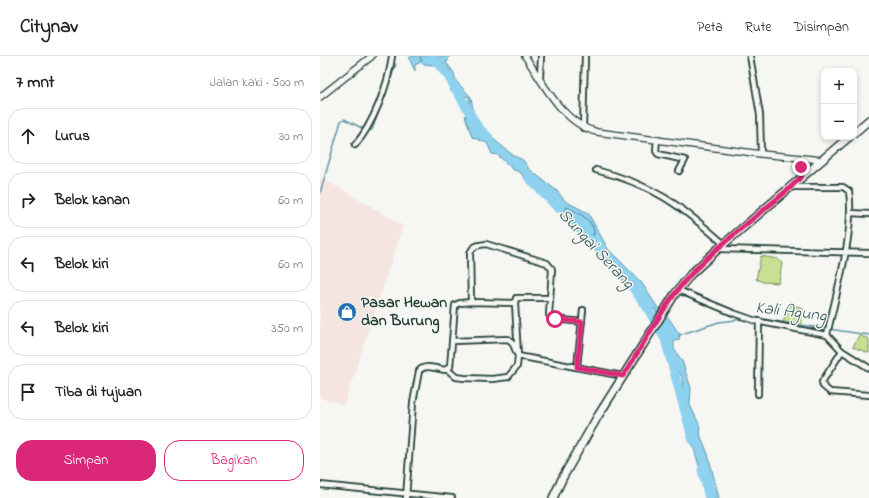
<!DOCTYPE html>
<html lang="id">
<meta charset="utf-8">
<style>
body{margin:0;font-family:"Indie Flower",sans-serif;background:#f2f2f2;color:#222}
.controls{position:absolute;right:12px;top:12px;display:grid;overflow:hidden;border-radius:8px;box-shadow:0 2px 6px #0003}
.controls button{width:36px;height:36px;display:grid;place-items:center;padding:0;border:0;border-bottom:1px solid #e0e0e0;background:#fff;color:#222;font:20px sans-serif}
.stop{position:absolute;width:12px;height:12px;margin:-9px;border:3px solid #db2777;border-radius:50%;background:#fff}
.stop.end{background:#db2777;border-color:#fff;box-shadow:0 1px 4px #0008}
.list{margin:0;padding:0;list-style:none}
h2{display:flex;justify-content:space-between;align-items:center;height:52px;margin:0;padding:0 16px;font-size:17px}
h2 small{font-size:13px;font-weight:400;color:#767676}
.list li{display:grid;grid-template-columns:26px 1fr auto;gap:12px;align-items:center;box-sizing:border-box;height:56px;margin:0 8px 8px;padding:0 8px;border:1px solid #e0e0e0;border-radius:16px}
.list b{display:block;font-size:15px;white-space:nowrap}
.list em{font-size:13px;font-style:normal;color:#767676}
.actions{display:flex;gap:8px;padding:12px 16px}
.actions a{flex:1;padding:9px 0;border:1px solid #db2777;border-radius:16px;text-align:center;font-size:14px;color:#db2777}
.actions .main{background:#db2777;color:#fff}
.icon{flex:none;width:22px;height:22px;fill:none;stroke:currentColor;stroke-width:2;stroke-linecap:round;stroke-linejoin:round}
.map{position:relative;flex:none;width:549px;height:442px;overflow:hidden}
header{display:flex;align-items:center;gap:24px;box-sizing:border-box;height:56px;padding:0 20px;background:#fff;border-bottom:1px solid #e0e0e0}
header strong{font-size:19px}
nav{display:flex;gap:22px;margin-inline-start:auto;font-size:14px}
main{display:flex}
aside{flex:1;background:#fff}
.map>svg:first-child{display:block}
.built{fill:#f6e4e0}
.green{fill:#c8df94;stroke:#748e64}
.water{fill:#8ed2f0;stroke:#6296a5}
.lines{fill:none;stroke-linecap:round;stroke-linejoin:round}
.shore{stroke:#4b797f;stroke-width:1}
.stream{stroke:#6296a5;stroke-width:1.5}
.river{stroke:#8ed2f0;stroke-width:9}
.minor-casing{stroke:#1f3d34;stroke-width:8}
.tertiary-casing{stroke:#1f3d34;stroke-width:8}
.primary-casing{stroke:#1f3d34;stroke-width:10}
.minor{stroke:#f6f6f2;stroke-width:4.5}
.tertiary{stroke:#f6f6f2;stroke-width:5.5}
.primary{stroke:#f6f6f2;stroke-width:7}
.route{stroke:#db2777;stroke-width:5}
.labels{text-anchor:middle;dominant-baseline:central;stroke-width:3;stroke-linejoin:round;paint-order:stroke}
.poi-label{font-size:16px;font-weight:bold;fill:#1f3d34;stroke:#f6f6f2;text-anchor:start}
.water-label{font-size:17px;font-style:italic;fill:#355b5a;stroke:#f6f6f2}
</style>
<header>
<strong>Citynav</strong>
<nav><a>Peta</a><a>Rute</a><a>Disimpan</a></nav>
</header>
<main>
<aside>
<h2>7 mnt<small>Jalan kaki · 500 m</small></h2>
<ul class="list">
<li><svg class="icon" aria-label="ahead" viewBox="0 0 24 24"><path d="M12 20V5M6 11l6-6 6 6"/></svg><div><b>Lurus</b></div><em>30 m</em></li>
<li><svg class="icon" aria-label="right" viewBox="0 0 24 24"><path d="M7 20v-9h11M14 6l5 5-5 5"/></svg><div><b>Belok kanan</b></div><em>60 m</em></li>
<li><svg class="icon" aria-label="left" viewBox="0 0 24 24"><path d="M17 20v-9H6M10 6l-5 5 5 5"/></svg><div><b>Belok kiri</b></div><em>60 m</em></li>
<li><svg class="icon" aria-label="left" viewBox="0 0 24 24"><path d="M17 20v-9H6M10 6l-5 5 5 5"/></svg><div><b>Belok kiri</b></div><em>350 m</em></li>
<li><svg class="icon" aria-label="arrive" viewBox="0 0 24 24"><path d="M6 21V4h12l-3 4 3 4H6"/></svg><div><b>Tiba di tujuan</b></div></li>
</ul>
<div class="actions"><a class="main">Simpan</a><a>Bagikan</a></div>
</aside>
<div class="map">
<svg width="549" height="442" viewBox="0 0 549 442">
<rect width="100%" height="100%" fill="#f6f6f2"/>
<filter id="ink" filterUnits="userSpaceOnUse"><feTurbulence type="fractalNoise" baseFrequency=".025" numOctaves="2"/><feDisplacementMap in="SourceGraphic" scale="8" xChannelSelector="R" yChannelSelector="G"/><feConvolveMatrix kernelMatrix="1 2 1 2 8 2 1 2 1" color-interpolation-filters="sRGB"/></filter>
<g filter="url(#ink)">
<path class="built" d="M0 122 29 137 83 170 24 349 0 342Z"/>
<path class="green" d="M441 200 458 203 462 207 459 227 443 226 436 223Z
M469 248 483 252 482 266 479 274 462 270Z
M539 279 549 283V297L533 291Z"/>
<path class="water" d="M92 0H129L128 5 126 6 134 17 136 25 151 41 156 72 166 77 194 100 203 104 209 113 237 135 245 145 268 157 288 193 321 226 338 252 348 261 360 279 359 284 354 285V293L362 305 371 332 370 349 379 368 381 381 388 398 399 442H390L388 430 383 423 371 383 369 356 363 336 362 321 355 311 352 296 343 282 335 252 333 254C314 236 300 213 282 193 274 184 262 180 253 172 248 168 246 162 242 157 238 153 232 150 228 146L231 141 224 134 205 123 201 117 192 113 178 99 172 98 167 87 152 81 145 60 149 56V41L136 38 130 34 137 33 131 23 132 20C130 14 126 7 119 5L113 9 103 8 100 1 101 6 95 9V15L89 2Z"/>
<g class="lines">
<path class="shore" d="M247 151C258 157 275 164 274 179 261 179 252 164 245 154Z"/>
<path class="stream" d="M0 137 21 65 24 63 46 74H52L76 8
M433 262 549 279
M359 279 399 266 425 263"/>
<path class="river" d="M111 0 128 20 158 71 169 82
M209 122 238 152
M260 173 300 214 328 253 345 283 373 385
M382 414 389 442"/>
<defs>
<path id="minor" d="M430 0 440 59 441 98
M220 22 221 0
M263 72 265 0
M337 83 336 95 338 98 365 104 359 115
M35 89C53 69 69 27 72 0
M276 114C334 129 360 149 404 188
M471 131H523L529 135C535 177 516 237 507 279
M530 157 549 158
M398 193 549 197
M358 234 413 257 436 265 507 279 522 295 549 312
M151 246 195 247 198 300 303 320
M195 247 196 242H230
M522 295 502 326 503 330 510 336 549 339
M257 311 263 254
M128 314 136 321 144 322 172 323 188 321 197 310 198 300 192 286 188 283 133 285
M438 338 439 265
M0 429 132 442
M86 442 93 347 99 315C105 307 117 313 125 314L130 311 135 249 140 247 151 246 150 197C154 189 158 189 166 188L227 207 232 213 229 259 235 263 262 266"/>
<path id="tertiary" d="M205 0C223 27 243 68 277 76L441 98 502 104
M0 41 52 0
M478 102 482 120"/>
<path id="primary" d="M534 77 549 64
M233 442 243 421 278 360 355 238 371 218 398 193 529 81"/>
</defs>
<use href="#minor" class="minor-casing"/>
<use href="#tertiary" class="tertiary-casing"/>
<use href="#primary" class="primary-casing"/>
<use href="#minor" class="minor"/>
<use href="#tertiary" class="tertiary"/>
<use href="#primary" class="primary"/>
</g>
</g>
<g class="lines" filter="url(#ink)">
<path class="route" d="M235 263 262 266 257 311 303 320C324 288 345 246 371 218 401 186 438 160 471 131L482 120 481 111"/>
</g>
<defs>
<symbol id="shop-disc" viewBox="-11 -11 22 22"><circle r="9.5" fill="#1f6fb2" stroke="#f6f6f2"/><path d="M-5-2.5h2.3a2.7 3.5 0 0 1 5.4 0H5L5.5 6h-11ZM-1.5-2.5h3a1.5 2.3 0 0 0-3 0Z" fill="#fff"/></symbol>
</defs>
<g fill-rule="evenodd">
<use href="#shop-disc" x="16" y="245" width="22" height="22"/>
</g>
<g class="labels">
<g class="poi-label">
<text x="41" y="247">Pasar Hewan<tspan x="41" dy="18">dan Burung</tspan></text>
</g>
<g class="water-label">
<text transform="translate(276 193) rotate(47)">Sungai Serang</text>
<text transform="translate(471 256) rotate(7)">Kali Agung</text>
</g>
</g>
</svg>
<div class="controls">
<button>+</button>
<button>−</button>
</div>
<div class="stop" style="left:235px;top:263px"></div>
<div class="stop end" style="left:481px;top:111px"></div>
</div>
</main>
